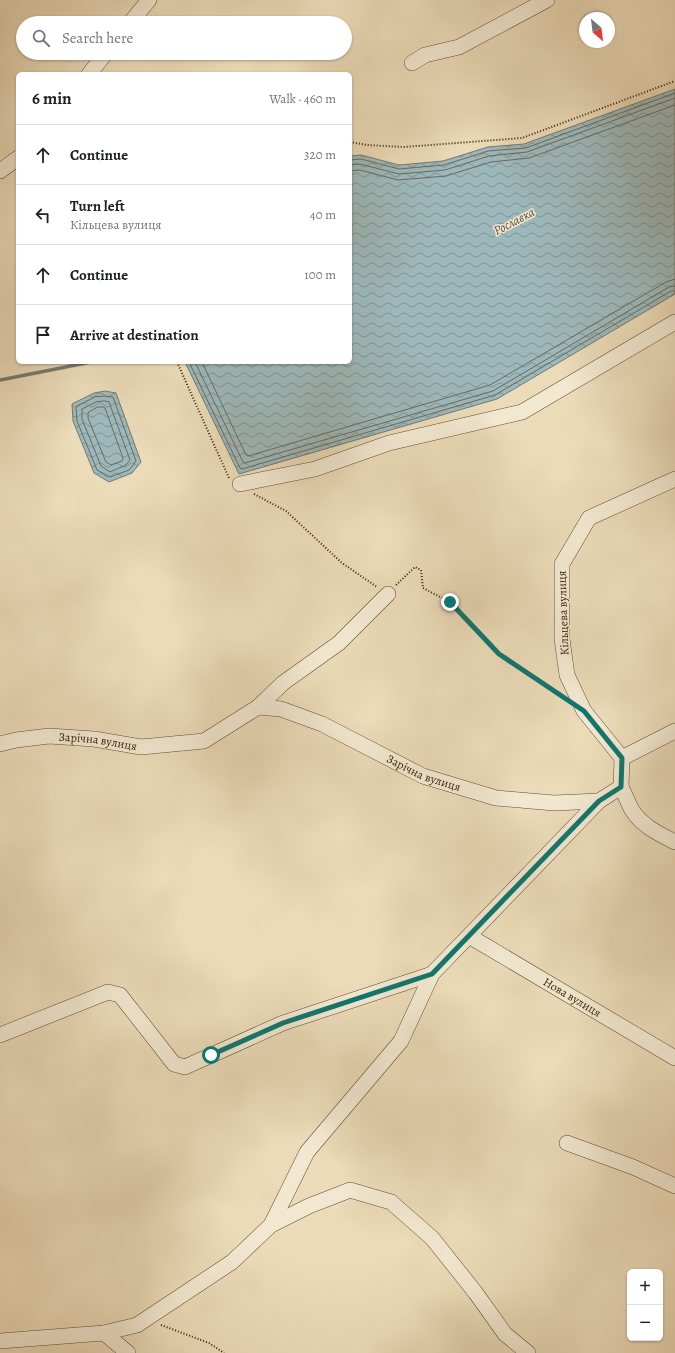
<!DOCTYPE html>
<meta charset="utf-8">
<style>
body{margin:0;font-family:Alegreya,serif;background:#f6f6f6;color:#202124}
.controls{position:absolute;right:12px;bottom:12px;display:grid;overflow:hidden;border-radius:6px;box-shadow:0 1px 3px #0004}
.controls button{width:36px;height:36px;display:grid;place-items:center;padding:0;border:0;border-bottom:1px solid #e0e0e0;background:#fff;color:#202124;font:20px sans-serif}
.compass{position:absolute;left:579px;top:12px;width:36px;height:36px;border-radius:50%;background:#fff;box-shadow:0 1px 3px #0004;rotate:152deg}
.stop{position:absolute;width:12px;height:12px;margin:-9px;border:3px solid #0f766e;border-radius:50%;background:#fff}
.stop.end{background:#0f766e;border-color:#fff;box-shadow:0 1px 4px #0008}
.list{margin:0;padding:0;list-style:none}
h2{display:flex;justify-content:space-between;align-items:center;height:52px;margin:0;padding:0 16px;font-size:17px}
h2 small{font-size:13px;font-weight:400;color:#757577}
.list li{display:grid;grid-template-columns:26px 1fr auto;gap:12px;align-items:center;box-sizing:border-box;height:60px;padding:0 16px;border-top:1px solid #e0e0e0}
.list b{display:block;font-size:15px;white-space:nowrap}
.list p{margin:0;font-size:13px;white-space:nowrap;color:#757577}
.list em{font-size:13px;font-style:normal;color:#757577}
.icon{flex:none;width:22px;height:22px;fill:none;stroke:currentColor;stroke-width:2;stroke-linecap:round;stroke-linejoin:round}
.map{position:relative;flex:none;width:675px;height:1353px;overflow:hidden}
.search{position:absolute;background:#fff;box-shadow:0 1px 3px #0004;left:16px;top:16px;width:336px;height:44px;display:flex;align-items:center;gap:10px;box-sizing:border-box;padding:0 14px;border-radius:22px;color:#757577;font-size:15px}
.panel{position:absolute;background:#fff;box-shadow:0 1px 3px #0004;left:16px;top:72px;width:336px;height:292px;border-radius:6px}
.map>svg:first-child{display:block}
.water{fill:url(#water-waves);stroke:#757a71}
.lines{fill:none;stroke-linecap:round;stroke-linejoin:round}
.shore{stroke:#6a6a5e;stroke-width:1}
.stream{stroke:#757a71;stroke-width:3.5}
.minor-casing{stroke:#654c30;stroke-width:16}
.path{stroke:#381d03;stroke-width:2;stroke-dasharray:1 2;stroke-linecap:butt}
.minor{stroke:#f2e8d1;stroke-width:15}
.route{stroke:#0f766e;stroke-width:5}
.labels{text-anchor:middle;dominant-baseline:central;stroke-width:3;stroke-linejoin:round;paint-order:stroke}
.street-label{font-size:12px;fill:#381d03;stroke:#f2e8d1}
.water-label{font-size:13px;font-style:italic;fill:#564c3a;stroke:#f2e8d1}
</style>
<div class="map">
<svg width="675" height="1353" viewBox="0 0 675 1353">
<defs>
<pattern id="water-waves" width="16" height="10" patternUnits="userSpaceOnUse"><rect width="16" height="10" fill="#9db8ba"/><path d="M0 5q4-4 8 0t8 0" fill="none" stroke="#819595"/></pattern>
</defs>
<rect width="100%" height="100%" fill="#ebdbb8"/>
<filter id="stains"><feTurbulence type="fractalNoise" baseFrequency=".005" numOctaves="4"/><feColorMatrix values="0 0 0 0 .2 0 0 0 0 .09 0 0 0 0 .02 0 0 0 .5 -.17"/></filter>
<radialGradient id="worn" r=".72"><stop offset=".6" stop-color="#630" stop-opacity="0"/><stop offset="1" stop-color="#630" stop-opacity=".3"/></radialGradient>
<path class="water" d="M675 89V294L497 399 239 474 185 362H350V156L361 155 399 165 443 161 488 147 524 144Z
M105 391 116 393 141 462 132 473 109 482 94 473 73 421 72 404 94 393Z"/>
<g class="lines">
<path class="shore" d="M350 160 361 159 399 169 444 165 488 151 526 148 675 93
M350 165 360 164 399 174 445 170 489 156 527 152 675 98
M350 171 360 170 398 180 446 176 491 162 529 158 675 105
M189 362 240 468 242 469 495 395 671 291H675
M195 362 243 462 245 463 493 391 669 287 675 286
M202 362 246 455 248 456 490 385 666 282 675 279
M105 396 113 397 136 461 129 470 110 477 97 470 77 421 76 408 77 406 95 397Z
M105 401 109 402 130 460 126 465 110 472 101 466 82 419V409L96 402Z
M98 407H103L105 408 123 458 122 461 111 465 106 462 88 418V413Z"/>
<path class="stream" d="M0 380 91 362"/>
<defs>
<g id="minor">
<path d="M130 23 149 0"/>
<path d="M412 63 425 55 459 47 547 0"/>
<path d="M89 74 106 53"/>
<path d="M0 171 18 158"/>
<path d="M240 484 315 469 389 443 522 412 675 322"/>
<path id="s1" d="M258 707 281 709 322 724 423 776 496 798 554 803 599 801"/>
<path id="s2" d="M0 744 16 740 49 736 94 739 141 747 204 741 258 707 283 683 339 643 388 594"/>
<path d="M622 758 584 711 567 675 562 639V564L589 518 675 479"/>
<path d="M622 758 675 731"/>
<path d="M621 787C625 794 628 803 632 810 642 826 659 834 675 842"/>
<path id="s3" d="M469 936 675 1058"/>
<path d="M0 1035 108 992 120 995 174 1064 185 1067 283 1023 432 974"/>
<path d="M567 1143 633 1167 675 1186"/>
<path d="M271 1225 309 1206 350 1190 391 1202 432 1238 475 1292 505 1334 528 1353"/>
<path d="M104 1333 128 1353"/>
<path d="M0 1341 104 1333 137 1325 232 1262 271 1225 307 1152 401 1041 432 974 599 801 621 787 622 758"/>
</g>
</defs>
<use href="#minor" class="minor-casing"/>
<path class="path" d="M350 142 367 145 404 147 522 138 675 81
M177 362 229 478
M254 494 286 511 342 563 377 587
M396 585 415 567 421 570 423 588 450 602 499 654 562 696
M161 1325 209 1343 224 1353"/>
<use href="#minor" class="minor"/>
</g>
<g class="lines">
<path class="route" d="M211 1055 283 1023 432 974 599 801 621 787 622 758 584 711 499 654 450 602"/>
</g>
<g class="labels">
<g class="street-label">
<text transform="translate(563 613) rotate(-92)">Кільцева вулиця</text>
<text stroke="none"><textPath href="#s2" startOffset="99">Зарічна вулиця</textPath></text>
<text stroke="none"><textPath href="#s1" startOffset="180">Зарічна вулиця</textPath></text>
<text stroke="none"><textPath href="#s3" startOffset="120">Нова вулиця</textPath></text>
</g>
<g class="water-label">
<text transform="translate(514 221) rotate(-28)">Рославка</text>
</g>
</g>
<rect width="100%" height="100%" filter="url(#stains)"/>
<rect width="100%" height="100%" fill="url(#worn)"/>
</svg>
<div class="controls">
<button>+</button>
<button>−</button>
</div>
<svg class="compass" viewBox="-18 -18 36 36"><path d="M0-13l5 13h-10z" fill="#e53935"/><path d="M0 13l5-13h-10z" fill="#757577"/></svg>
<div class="stop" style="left:211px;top:1055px"></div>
<div class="stop end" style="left:450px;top:602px"></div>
<div class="search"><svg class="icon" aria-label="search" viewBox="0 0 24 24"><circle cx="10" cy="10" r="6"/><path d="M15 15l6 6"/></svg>Search here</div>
<section class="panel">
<h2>6 min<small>Walk · 460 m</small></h2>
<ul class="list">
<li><svg class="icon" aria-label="ahead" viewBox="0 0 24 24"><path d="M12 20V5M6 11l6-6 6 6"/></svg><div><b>Continue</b></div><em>320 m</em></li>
<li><svg class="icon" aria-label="left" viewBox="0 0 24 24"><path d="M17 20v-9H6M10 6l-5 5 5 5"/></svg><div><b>Turn left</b><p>Кільцева вулиця</p></div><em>40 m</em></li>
<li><svg class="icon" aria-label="ahead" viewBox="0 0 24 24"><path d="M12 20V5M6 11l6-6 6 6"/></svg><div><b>Continue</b></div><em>100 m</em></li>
<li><svg class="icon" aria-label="arrive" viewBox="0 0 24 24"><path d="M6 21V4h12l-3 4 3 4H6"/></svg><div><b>Arrive at destination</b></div></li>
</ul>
</section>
</div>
